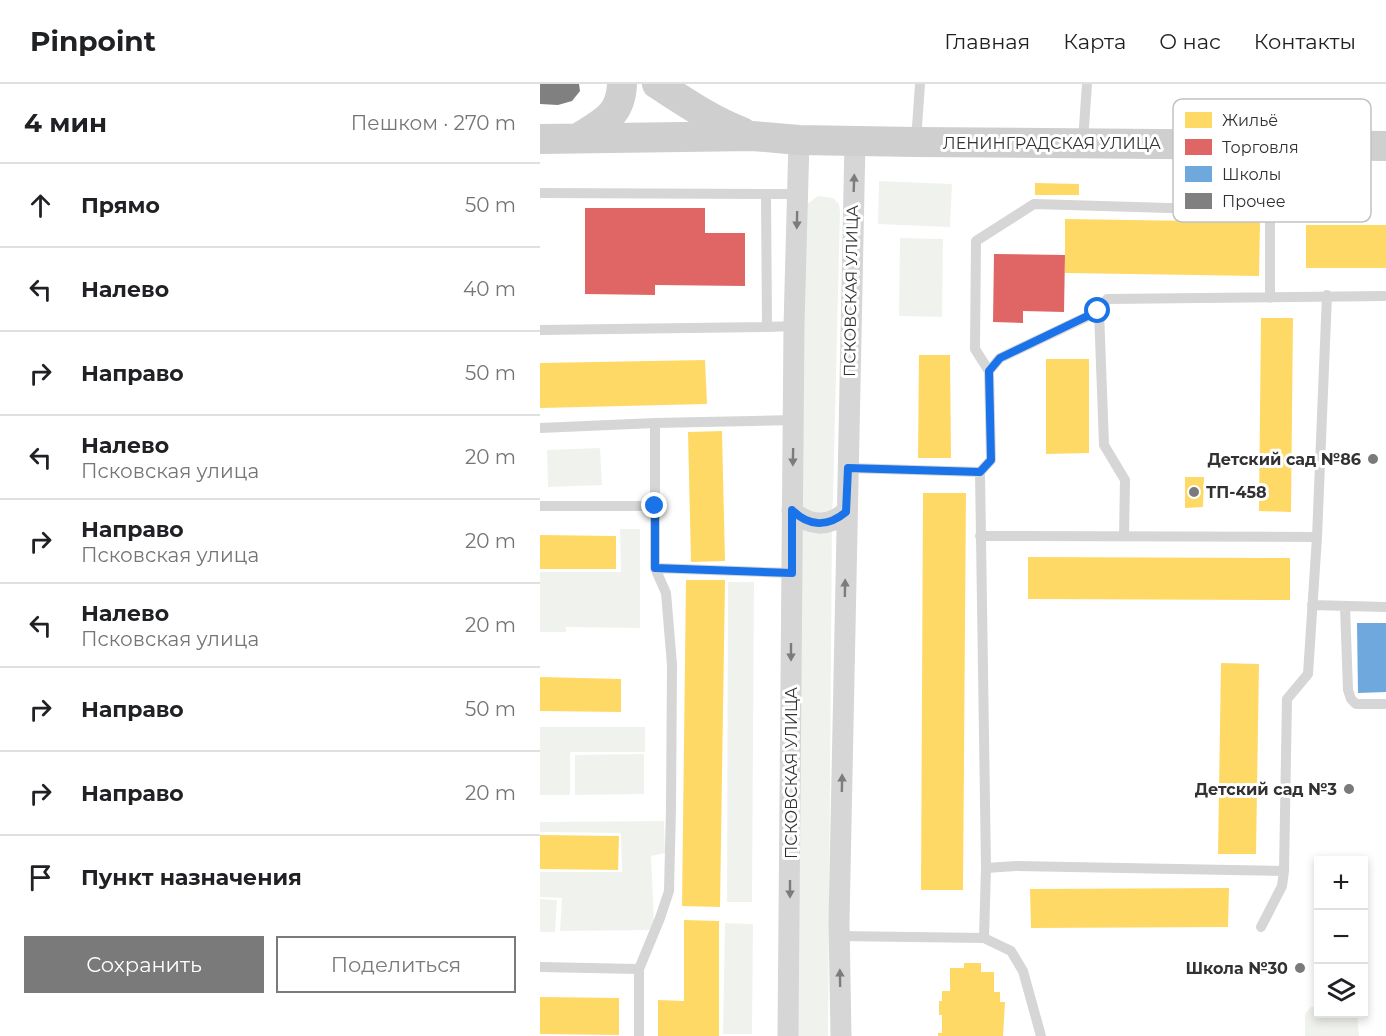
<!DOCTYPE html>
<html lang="ru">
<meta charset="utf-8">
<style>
body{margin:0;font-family:Montserrat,sans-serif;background:#f2f2f2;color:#202124}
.controls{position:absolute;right:18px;bottom:18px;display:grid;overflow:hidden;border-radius:0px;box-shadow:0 3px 9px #0003}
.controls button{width:54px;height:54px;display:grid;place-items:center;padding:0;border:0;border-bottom:2px solid #e0e0e0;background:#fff;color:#202124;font:30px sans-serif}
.stop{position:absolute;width:18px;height:18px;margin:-14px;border:4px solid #1a73e8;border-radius:50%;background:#fff}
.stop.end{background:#1a73e8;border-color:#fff;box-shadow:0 2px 6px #0008}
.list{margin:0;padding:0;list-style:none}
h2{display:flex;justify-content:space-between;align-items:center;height:78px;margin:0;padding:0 24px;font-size:26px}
h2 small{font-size:20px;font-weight:400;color:#757577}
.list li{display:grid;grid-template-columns:39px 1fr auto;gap:18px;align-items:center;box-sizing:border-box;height:84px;padding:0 24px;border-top:2px solid #e0e0e0}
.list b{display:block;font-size:22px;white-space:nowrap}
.list p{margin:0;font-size:20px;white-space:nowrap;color:#757577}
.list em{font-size:20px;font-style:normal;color:#757577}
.actions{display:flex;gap:12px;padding:18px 24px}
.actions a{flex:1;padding:14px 0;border:2px solid #7a7a7a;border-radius:0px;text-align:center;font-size:21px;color:#7a7a7a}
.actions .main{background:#7a7a7a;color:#fff}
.icon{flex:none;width:33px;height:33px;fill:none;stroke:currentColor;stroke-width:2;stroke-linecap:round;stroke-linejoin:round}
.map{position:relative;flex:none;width:846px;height:952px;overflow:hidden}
header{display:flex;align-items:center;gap:36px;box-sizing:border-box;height:84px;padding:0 30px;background:#fff;border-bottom:2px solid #e0e0e0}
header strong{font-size:28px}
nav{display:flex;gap:33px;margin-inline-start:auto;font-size:21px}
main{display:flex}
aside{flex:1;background:#fff}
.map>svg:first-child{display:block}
.green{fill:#f0f3ed}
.homes{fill:#ffd966}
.shops{fill:#e06666}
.schools{fill:#6fa8dc}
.building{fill:#808080}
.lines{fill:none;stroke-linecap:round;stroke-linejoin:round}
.service{stroke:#d6d6d6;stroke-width:10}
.minor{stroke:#d6d6d6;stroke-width:21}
.secondary{stroke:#cfcfcf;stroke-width:30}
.oneway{fill:#7c7c7c}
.route{stroke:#1a73e8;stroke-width:8}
.poi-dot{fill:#7a7a7a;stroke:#fff;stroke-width:2}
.labels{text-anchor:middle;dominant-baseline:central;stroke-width:6;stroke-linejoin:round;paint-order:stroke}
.street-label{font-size:16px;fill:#323232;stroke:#fff}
.poi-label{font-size:16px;font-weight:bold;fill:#323232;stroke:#fff;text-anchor:end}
.key{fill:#fff;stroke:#c2c2c2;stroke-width:1.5}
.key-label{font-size:16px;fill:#323232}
</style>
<header>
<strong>Pinpoint</strong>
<nav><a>Главная</a><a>Карта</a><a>О нас</a><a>Контакты</a></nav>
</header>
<main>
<aside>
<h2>4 мин<small>Пешком · 270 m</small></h2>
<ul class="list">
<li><svg class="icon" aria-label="ahead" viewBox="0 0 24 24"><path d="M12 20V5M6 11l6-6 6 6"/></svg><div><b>Прямо</b></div><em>50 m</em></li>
<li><svg class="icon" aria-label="left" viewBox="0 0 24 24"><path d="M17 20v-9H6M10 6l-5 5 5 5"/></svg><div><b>Налево</b></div><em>40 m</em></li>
<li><svg class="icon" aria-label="right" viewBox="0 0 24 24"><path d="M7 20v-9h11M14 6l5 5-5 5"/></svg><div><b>Направо</b></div><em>50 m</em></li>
<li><svg class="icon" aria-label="left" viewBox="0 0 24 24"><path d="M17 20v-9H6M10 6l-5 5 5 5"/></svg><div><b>Налево</b><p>Псковская улица</p></div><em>20 m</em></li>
<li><svg class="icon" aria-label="right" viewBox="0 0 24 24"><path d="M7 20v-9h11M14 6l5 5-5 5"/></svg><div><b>Направо</b><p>Псковская улица</p></div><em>20 m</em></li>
<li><svg class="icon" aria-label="left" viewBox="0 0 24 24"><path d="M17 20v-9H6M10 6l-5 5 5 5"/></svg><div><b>Налево</b><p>Псковская улица</p></div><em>20 m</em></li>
<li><svg class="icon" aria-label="right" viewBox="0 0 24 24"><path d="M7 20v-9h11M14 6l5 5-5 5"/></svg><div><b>Направо</b></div><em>50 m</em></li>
<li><svg class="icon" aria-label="right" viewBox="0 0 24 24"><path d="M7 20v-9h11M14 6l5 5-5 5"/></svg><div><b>Направо</b></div><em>20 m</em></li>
<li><svg class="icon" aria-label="arrive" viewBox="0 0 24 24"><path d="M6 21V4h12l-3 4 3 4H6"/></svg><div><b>Пункт назначения</b></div></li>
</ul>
<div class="actions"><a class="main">Сохранить</a><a>Поделиться</a></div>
</aside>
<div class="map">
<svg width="846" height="952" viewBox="0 0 846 952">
<rect width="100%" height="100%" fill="#fff"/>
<path class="green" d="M339 97 412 100 410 143 338 140Z
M278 112 293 114 299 120 300 128 293 414 292 430 261 431 266 121Z
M360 154 403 155 402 233 359 232Z
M60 364 62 401 8 403 7 366Z
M262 438 292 441 288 952H258Z
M80 445H100V544L26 543V548H0V488H81Z
M188 498H214L212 818H187Z
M0 643H105V668H30V711H0Z
M104 670V710L35 711V671Z
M124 737 125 769 111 772 114 837 111 846 20 847 22 814 0 813V788H82L81 749 0 748V738Z
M0 815 17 816 15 848H0Z
M185 839 213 840 212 950H183Z
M771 923H778V930H817L819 952H765V930Z"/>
<path class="homes" d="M495 99 539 100V111H495Z
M525 135 720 138 719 192 525 189Z
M766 141H846V184H766Z
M721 234H753L751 428 719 427Z
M379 271H410L411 374H378Z
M506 275H549V369L506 370Z
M165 276 167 320 0 324V279Z
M182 347 185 477 151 478 148 348Z
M645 393H664L663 423 645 424Z
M383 409H426L423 806H381Z
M0 451 76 452V485H0Z
M488 473 750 474V516L488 515Z
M146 496H185L180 823 142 822Z
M681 579 719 580 716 770H678Z
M0 593 81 595V628L0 627Z
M0 751 79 752 78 786 0 785Z
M689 804 688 843 491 844 490 805Z
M144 836 179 837V952H118V916L144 917Z
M424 879H441V888H454V908H460V918H465L463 952H398V949H402V931H399V917H402V907H410V884H424Z
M0 913 79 914V951L0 950Z"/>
<path class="shops" d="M45 124H165V149H205V202L115 201V211L45 210Z
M454 170 525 171 524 228 483 227V239L453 238Z"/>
<path class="schools" d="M817 539H846V608L818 609Z"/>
<path class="building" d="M0 0H39L40 7 32 17 18 21 0 20Z"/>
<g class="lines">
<path class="service" d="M376 57 380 0
M543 57 547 0
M0 109 226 110 227 243 254 242
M226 110H257
M559 227 564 361 585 396 584 452
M0 246 227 243
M449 287 435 265 436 157 494 120 730 127V214
M115 339 253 336
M0 344 115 339V484L126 509 132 581 131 724 129 807 120 834 99 885V952
M308 384 440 388
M0 422H115
M440 452 777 453
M115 484 252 489
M772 521 846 523
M805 522 808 606 811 615 816 620H846
M446 784 476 782 744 787 747 615 768 590 777 453 787 211
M721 843 742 802 744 787
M299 852 444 854 446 784 440 388 451 376 449 287 460 274 559 227 567 215 846 212
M444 854 471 867 483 887 501 952
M0 883 99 885"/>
<path class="minor" d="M252 427C269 442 288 444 306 428
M248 952 254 242 259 56
M301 952 299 838 315 57"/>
<path class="secondary" d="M117 0C145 18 171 36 202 48
M38 54C62 39 81 32 82 0
M0 55 213 52 259 56 376 58 846 62"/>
</g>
<defs><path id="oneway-solid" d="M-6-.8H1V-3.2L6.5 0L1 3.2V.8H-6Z" transform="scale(1.5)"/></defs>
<g class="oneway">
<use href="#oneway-solid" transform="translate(314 99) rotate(-88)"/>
<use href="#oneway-solid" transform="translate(257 136) rotate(91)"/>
<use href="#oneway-solid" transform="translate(253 373) rotate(91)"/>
<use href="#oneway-solid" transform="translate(305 504) rotate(-89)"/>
<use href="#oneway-solid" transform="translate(251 568) rotate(90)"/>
<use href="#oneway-solid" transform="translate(302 699) rotate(-89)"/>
<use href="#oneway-solid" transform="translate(250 805) rotate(90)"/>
<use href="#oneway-solid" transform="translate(300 894) rotate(-91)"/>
</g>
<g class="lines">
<path class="route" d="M115 422V484L252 489V426C269 443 288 443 306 428L308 384 440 388 451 376 449 287 460 274 558 227"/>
</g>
<g class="poi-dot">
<circle cx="833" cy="375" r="6"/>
<circle cx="654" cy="408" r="6"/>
<circle cx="809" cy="705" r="6"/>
<circle cx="760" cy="884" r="6"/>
</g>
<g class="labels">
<g class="street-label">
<text x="512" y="59">ЛЕНИНГРАДСКАЯ УЛИЦА</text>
<text transform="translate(311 207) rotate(-89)">ПСКОВСКАЯ УЛИЦА</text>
<text transform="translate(251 689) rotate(-90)">ПСКОВСКАЯ УЛИЦА</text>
</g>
<g class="poi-label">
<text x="821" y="375">Детский сад №86</text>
<text x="666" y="408" text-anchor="start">ТП-458</text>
<text x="797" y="705">Детский сад №3</text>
<text x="748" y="884">Школа №30</text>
</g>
</g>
<rect x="633" y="15" width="198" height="123" rx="9" class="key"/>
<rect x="645" y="28" width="27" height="16" fill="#ffd966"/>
<rect x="645" y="55" width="27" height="16" fill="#e06666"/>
<rect x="645" y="82" width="27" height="16" fill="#6fa8dc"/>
<rect x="645" y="109" width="27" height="16" fill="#808080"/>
<g class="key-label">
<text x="682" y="42">Жильё</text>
<text x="682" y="69">Торговля</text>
<text x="682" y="96">Школы</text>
<text x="682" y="123">Прочее</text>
</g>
</svg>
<div class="controls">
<button>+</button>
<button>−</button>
<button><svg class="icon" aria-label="layers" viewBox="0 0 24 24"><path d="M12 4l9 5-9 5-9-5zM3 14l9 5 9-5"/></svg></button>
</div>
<div class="stop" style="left:558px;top:227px"></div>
<div class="stop end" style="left:115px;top:422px"></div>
</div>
</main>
